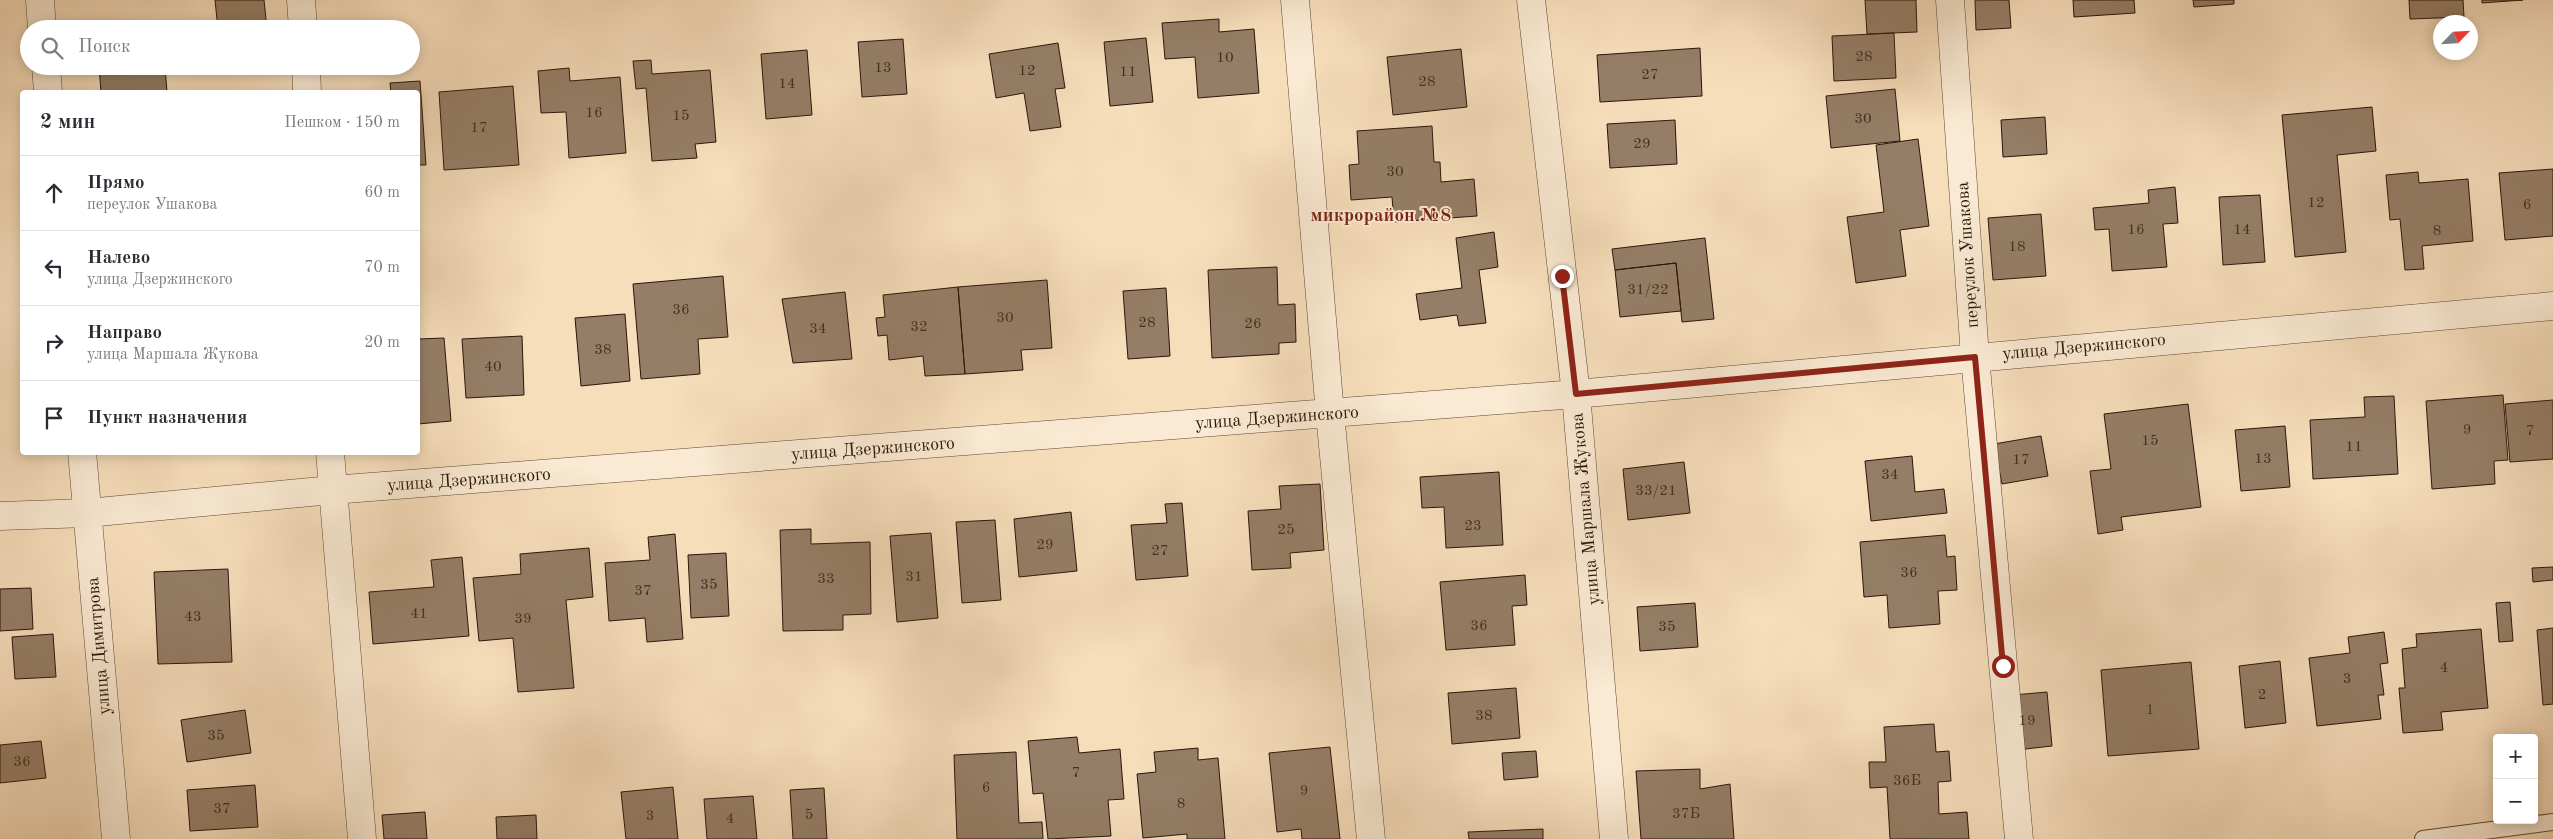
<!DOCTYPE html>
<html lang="ru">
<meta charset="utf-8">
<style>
body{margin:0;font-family:"Old Standard TT",serif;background:#f2f2f3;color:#2b2b33}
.controls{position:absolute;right:15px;bottom:15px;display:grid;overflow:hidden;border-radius:5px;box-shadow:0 2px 12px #0003}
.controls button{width:45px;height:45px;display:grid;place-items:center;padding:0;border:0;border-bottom:1px solid #e1e1e2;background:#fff;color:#2b2b33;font:25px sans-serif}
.compass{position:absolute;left:2433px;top:15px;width:45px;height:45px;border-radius:50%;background:#fff;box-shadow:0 2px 12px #0003;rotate:65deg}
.stop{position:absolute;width:15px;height:15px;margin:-11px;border:4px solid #8f2418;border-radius:50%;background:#fff}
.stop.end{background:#8f2418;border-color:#fff;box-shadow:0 1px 5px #0008}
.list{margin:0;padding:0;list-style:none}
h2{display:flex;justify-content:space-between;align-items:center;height:65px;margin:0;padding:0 20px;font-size:21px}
h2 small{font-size:16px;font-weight:400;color:#7c7c81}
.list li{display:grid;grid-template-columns:32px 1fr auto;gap:15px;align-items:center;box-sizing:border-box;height:75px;padding:0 20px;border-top:1px solid #e1e1e2}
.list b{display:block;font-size:19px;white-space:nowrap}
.list p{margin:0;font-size:16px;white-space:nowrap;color:#7c7c81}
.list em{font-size:16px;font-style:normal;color:#7c7c81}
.icon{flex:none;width:28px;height:28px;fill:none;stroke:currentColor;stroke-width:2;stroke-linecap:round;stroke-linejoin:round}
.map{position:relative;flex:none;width:2553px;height:839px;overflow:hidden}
.search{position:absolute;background:#fff;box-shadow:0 2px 12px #0003;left:20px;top:20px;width:400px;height:55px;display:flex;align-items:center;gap:12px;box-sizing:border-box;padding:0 18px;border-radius:28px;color:#7c7c81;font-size:19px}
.panel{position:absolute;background:#fff;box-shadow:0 2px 12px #0003;left:20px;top:90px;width:400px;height:365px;border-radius:5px}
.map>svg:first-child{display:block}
.building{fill:#957e67;stroke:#2b150b}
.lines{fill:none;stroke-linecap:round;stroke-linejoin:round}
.lane-casing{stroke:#5e4737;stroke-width:18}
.street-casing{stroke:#5e4737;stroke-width:29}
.lane{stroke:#faead3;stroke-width:16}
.street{stroke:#faead3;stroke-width:28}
.route{stroke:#8f2418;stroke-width:6}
.labels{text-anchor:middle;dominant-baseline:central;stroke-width:4;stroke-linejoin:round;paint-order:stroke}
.number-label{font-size:15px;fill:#462f22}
.street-label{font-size:18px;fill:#2b150b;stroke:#faead3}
.neighbourhood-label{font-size:19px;font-weight:bold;fill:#7a1f14;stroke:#faead3}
</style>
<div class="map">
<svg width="2553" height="839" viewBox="0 0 2553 839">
<rect width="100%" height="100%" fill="#f7debb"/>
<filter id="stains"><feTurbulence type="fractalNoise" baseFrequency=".004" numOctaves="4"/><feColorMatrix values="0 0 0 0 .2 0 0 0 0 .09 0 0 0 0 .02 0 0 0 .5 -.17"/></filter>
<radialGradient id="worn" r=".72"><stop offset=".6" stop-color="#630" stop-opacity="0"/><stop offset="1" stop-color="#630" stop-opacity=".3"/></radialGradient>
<path class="building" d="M215 0H264L267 29H218Z
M1865 0H1916L1917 32 1867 34Z
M1975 0H2009L2011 28 1976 30Z
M2073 0H2134L2135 13 2074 17Z
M2193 0H2234V4L2194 7Z
M2409 0H2463L2464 17 2410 19Z
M2482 0H2523L2482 3Z
M1219 19V32L1254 29 1259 93 1198 98 1195 57 1165 59 1162 23Z
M163 25V29L97 28Z
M1894 33 1896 78 1834 81 1832 36Z
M1146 38 1153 102 1110 106 1104 42Z
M903 39 907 94 862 97 858 42Z
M1058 43 1065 88 1055 89 1061 127 1030 131 1024 93 996 98 989 54Z
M1700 48 1702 96 1600 102 1597 55Z
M1461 49 1467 107 1393 115 1387 57Z
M807 50 812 115 766 119 761 54Z
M651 60 652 74 710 70 716 142 695 144 697 158 652 161 646 88 636 89 633 61Z
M99 66H165L167 92H101Z
M569 68 570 81 620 77 626 153 569 158 566 112 541 113 538 71Z
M420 81 426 165H418V92H391L390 83Z
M513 86 519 165 444 170 439 92Z
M1895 89 1900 141 1831 148 1826 96Z
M2372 107 2376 151 2337 155 2346 252 2295 257 2282 115Z
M2045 117 2047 154 2003 157 2001 120Z
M1675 120 1677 164 1610 168 1607 124Z
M1432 126 1434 162H1440L1441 182 1474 179 1477 216 1394 222 1392 197 1351 200 1349 165 1359 164 1357 131Z
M1918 139 1929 226 1900 230 1906 276 1856 283 1847 217 1884 212 1876 145Z
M2553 169V236L2505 240 2499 173Z
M2418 172 2419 183 2468 179 2473 241 2422 246 2424 269 2405 270 2400 219 2390 220 2386 175Z
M2175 187 2178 223 2163 224 2167 267 2112 271 2109 229 2095 230 2093 208 2149 203 2148 190Z
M2260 195 2265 262 2223 265 2219 197Z
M2041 214 2046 276 1993 280 1988 218Z
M1494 232 1498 267 1479 270 1486 323 1459 326 1457 315 1420 320 1416 294 1462 288 1456 238Z
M1705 238 1714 319 1682 322 1676 263 1615 270 1612 249Z
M1676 263 1681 311 1620 317 1615 270Z
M1277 267 1278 305 1295 304 1296 342 1279 343V354L1212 358 1208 270Z
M723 276 728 337 698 339 700 374 641 379 633 284Z
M1047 280 1052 348 1021 350 1023 370 965 374 958 287Z
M958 287 965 374 925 376 923 356 889 360 887 335 878 336 876 318 885 317 883 295Z
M1166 288 1170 356 1128 359 1123 291Z
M845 292 852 359 793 363 782 299Z
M625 314 630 381 581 386 575 318Z
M522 336 524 395 466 398 462 339Z
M444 338 451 421 418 424V339Z
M2503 395 2508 460 2494 461 2495 484 2432 489 2426 401Z
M2394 396 2398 474 2313 479 2310 420 2365 417 2364 397Z
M2553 400V459L2510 462 2505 404Z
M2188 404 2201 507 2121 517 2123 530 2098 534 2090 471 2111 469 2104 414Z
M2285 426 2290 487 2241 491 2235 430Z
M2041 436 2048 476 2002 484 1994 444Z
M1912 456 1915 492 1944 489 1947 513 1871 521 1865 461Z
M1684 462 1690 513 1628 520 1623 469Z
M1499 472 1503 545 1446 548 1444 507 1422 508 1420 477Z
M1320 484 1324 550 1290 553 1291 568 1252 570 1248 511 1281 509 1279 486Z
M1182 503 1188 576 1136 580 1131 525 1167 523 1165 504Z
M1071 512 1077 571 1019 577 1014 519Z
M995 520 1001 600 962 603 956 522Z
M811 529V544L870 542 871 614 843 615V630L783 631 780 530Z
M931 533 938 618 897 622 890 536Z
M675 534 683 639 647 642 645 618 609 621 605 563 650 560 648 537Z
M1945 535 1947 557 1955 556 1957 590 1938 591 1940 624 1889 628 1887 595 1864 597 1860 542Z
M589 548 593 597 566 600 574 688 518 692 513 638 479 641 473 578 521 574 520 554Z
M726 553 729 616 691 618 688 555Z
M462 557 469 636 373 644 369 592 434 587 431 560Z
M2553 567V580L2533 582 2532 568Z
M228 569 232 662 158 664 154 572Z
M1525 575 1527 605 1512 606 1515 645 1446 650 1440 582Z
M31 588 33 629 0 631V589Z
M2510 602 2513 641 2499 642 2496 603Z
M1695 603 1698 647 1640 651 1637 607Z
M2553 628V704L2543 705 2537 630Z
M2481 629 2488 708 2441 712 2443 730 2403 733 2399 688H2405L2402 649 2417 647 2416 634Z
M2384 632 2388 663 2380 664 2384 695H2378L2381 719 2317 726 2309 658 2350 653 2348 637Z
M53 634 56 677 15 679 12 637Z
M2280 661 2286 723 2245 728 2239 666Z
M2191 662 2199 749 2108 756 2101 670Z
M1516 688 1520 738 1452 744 1448 693Z
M2047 692 2052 746 2008 751 2002 696Z
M245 710 251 753 187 762 181 720Z
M1934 724 1936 752 1949 751 1951 781 1938 782 1939 814 1967 812 1969 839H1890L1887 787 1870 788 1869 762H1886L1884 727Z
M1077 737 1079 753 1120 749 1124 799 1108 800 1111 836 1048 839 1043 793 1033 794 1028 741Z
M41 741 46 778 0 783V745Z
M1330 747 1340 839H1302L1301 829 1277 832 1269 753Z
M1198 748V760L1218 758 1225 839H1187V834L1143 838 1137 774 1156 772 1154 752Z
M1536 751 1538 777 1504 780 1502 753Z
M1016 752 1019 823 1042 822 1043 839H957L954 755Z
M1700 769V789L1730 784 1734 839H1641L1636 771Z
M255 785 258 827 190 831 187 790Z
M673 787 678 839H626L621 792Z
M824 788 827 839H793L790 790Z
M753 796 757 839H707L704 799Z
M425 812 427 839H384L382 815Z
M536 815 537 839H497L496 817Z
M1543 829V839H1469L1468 832Z"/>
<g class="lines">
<defs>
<path id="lane" d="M2423 839 2553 822"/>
<path id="street" d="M40 0 42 29
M301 0 303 29
M1295 0 1330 414 1371 839
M1531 0 1576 394 1614 839
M1950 0 1975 357 2019 839
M46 66 48 92
M306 66 307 92
M82 452 116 839
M330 452 362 839
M0 516 87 513 332 490 1576 394 2553 306"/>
</defs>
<use href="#lane" class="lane-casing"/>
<use href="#street" class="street-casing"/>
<use href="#lane" class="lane"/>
<use href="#street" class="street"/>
</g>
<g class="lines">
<path class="route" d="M1562 276 1576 394 1975 357 2003 666"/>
</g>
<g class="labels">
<g class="number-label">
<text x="1864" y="57">28</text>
<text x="1225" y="58">10</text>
<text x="883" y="68">13</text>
<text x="1027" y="71">12</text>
<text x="1128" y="72">11</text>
<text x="1650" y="75">27</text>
<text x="1427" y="82">28</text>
<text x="787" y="84">14</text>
<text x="594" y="113">16</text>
<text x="681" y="116">15</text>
<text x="1863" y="119">30</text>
<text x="479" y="128">17</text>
<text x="1642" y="144">29</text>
<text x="1395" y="172">30</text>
<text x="2316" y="203">12</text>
<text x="2527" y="205">6</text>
<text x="2136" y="230">16</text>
<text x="2242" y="230">14</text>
<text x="2437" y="231">8</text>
<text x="2017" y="247">18</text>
<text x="1648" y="290">31/22</text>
<text x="681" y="310">36</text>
<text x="1005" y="318">30</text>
<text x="1147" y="323">28</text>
<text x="1253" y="324">26</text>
<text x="919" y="327">32</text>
<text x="818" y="329">34</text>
<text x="603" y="350">38</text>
<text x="493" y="367">40</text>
<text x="2467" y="430">9</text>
<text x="2530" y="431">7</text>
<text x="2150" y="441">15</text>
<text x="2354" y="447">11</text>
<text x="2263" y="459">13</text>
<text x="2021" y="460">17</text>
<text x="1890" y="475">34</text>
<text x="1656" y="491">33/21</text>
<text x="1473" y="526">23</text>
<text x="1286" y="530">25</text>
<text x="1045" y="545">29</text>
<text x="1160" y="551">27</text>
<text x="1909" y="573">36</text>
<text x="914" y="577">31</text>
<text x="826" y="579">33</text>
<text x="709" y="585">35</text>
<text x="643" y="591">37</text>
<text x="419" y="614">41</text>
<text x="193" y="617">43</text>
<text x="523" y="619">39</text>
<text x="1479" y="626">36</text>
<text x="1667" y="627">35</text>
<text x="2444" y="668">4</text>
<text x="2347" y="679">3</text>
<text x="2262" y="695">2</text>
<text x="2150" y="710">1</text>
<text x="1484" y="716">38</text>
<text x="2027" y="721">19</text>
<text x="216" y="736">35</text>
<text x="22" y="762">36</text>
<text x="1076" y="773">7</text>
<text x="1907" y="781">36Б</text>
<text x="986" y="788">6</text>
<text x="1304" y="791">9</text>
<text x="1181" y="804">8</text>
<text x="222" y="809">37</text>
<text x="1686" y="814">37Б</text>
<text x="809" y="815">5</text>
<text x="650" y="816">3</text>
<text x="730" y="819">4</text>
</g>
<g class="street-label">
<text transform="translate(1968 255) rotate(-94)">переулок Ушакова</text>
<text transform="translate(2084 347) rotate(-5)">улица Дзержинского</text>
<text transform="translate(1277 418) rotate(-4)">улица Дзержинского</text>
<text transform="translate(873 449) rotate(-4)">улица Дзержинского</text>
<text transform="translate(469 480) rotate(-4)">улица Дзержинского</text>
<text transform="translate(1586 509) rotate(-95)">улица Маршала Жукова</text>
<text transform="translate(99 646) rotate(-95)">улица Димитрова</text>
</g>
<g class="neighbourhood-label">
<text x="1381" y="216">микрорайон №8</text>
</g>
</g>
<rect width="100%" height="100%" filter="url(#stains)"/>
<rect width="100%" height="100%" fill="url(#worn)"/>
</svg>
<div class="controls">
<button>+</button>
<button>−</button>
</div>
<svg class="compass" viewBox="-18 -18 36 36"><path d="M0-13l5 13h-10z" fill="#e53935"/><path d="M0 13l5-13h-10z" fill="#7c7c81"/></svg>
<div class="stop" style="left:2003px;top:666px"></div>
<div class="stop end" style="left:1562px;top:276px"></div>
<div class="search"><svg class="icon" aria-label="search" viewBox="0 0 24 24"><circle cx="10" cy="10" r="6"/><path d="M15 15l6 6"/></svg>Поиск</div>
<section class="panel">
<h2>2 мин<small>Пешком · 150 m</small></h2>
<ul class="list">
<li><svg class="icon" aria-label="ahead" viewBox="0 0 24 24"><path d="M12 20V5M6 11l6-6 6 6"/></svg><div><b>Прямо</b><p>переулок Ушакова</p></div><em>60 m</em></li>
<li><svg class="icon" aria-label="left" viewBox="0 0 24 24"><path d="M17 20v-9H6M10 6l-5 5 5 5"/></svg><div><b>Налево</b><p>улица Дзержинского</p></div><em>70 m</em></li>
<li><svg class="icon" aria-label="right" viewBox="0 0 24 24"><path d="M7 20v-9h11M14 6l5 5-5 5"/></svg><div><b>Направо</b><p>улица Маршала Жукова</p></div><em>20 m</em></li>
<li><svg class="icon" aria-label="arrive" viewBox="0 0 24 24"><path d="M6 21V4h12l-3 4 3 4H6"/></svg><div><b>Пункт назначения</b></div></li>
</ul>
</section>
</div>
